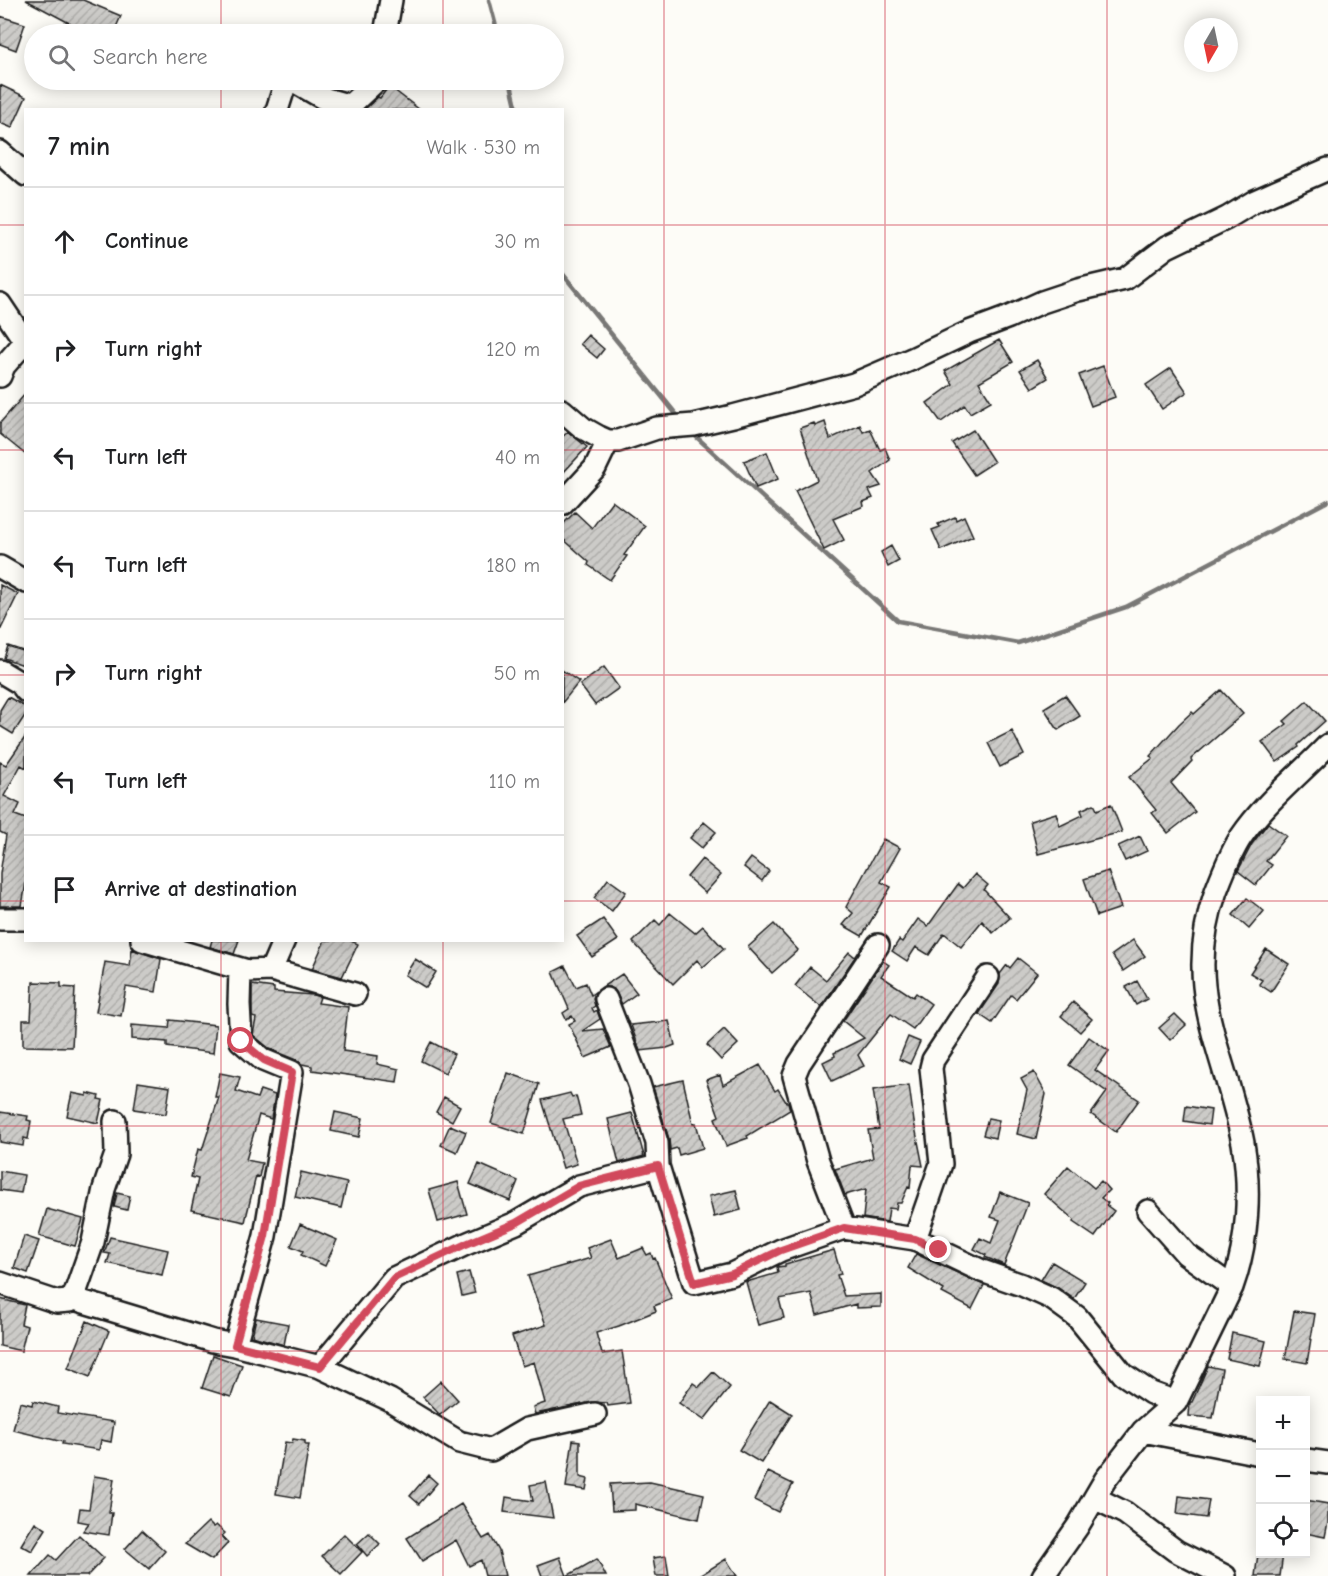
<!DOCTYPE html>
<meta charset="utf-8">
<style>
body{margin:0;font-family:"Comic Neue",sans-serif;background:#f2f2f2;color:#202124}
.controls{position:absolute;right:18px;bottom:18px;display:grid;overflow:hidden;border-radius:0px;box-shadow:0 3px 15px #0003}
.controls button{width:54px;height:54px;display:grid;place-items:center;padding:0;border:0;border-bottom:2px solid #e0e0e0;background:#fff;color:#202124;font:30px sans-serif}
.compass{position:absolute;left:1184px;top:18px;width:54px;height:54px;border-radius:50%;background:#fff;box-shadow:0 3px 15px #0003;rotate:189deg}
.stop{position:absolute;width:18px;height:18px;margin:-14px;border:4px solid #d1495b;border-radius:50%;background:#fff}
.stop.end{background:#d1495b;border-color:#fff;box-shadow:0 2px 6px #0008}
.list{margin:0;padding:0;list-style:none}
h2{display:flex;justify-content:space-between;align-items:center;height:78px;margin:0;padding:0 24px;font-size:26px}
h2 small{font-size:20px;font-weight:400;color:#757577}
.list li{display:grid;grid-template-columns:39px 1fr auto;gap:18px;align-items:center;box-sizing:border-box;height:108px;padding:0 24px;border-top:2px solid #e0e0e0}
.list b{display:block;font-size:22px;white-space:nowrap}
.list em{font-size:20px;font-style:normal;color:#757577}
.icon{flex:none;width:33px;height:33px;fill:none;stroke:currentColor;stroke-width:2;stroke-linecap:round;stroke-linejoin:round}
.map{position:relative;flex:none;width:1328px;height:1576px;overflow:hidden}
.search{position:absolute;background:#fff;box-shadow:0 3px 15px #0003;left:24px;top:24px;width:540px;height:66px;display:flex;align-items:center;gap:15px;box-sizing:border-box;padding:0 21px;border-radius:33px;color:#757577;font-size:22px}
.panel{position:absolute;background:#fff;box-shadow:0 3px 15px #0003;left:24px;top:108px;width:540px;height:834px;border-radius:0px}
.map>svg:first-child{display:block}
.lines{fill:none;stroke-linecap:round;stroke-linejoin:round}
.stream{stroke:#797876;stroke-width:4.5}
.building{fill:url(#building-hatch);stroke:#1c1c1c;stroke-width:1.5}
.minor-casing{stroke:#1c1c1c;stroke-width:26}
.minor{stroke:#fdfcf7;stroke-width:21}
.route{stroke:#d1495b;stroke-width:8}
.grid{fill:none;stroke:#d1495b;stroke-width:1.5;stroke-opacity:0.55}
</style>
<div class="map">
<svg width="1328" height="1576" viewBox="0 0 1328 1576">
<defs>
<pattern id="building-hatch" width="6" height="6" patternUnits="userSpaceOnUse" patternTransform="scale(1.5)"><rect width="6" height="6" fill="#cccbc8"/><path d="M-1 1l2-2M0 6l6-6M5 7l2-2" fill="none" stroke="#afaeab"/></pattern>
</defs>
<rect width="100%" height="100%" fill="#fdfcf7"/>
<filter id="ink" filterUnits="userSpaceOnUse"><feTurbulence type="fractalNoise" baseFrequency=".0167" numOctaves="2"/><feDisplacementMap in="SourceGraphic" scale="12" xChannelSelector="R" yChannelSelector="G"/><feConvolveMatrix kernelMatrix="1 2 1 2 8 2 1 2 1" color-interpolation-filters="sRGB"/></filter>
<g filter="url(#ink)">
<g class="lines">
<path class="stream" d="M489 0 498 34
M510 80 517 110
M562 273 680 419
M691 432 898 621 1018 643 1126 607 1328 501"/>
</g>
<path class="building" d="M26 0H83L121 16 113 34H90Z
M0 16 25 24 16 50 0 44Z
M0 85 26 97 12 128 0 123Z
M389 86 420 110H364L378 97 380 98Z
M588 335 604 349 597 358 580 344Z
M999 340 1013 362 979 382 991 401 970 413 965 405 941 422 927 403 953 384 945 371Z
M1037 360 1048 378 1032 388 1020 370Z
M1103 366 1115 397 1091 406 1079 375Z
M1171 368 1187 392 1162 409 1146 385Z
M26 393V455L0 434V423Z
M825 422 830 439 860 425 863 432 870 429 880 450 885 448 890 460 872 473 881 486 869 490 873 498 863 502 864 506 833 519 844 540 824 550 795 491 817 480 800 428 814 423 815 426Z
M973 430 994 462 974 475 952 443Z
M568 432 587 447 562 474V437Z
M767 452 778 479 756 488 744 461Z
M612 501 645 526 624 555 627 556 610 580 588 565 589 562 562 538V525L575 512 592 528Z
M964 516 973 536 941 550 932 530 940 527 938 524 955 517 956 520Z
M891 546 899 561 888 567 881 552Z
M0 585 18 594 0 631Z
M8 646 26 652V666L4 658Z
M604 667 619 688 595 705 580 685Z
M562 670 579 682 562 703Z
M1221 690 1243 714 1191 759 1192 761 1171 783 1195 812 1168 833 1152 813 1156 810 1129 777 1153 758 1150 756 1179 724 1192 712 1194 714Z
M1065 695 1080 716 1058 730 1044 708Z
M8 697 26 707V714L13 734 0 726V710Z
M1307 701 1325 721 1298 745 1299 747 1277 762 1262 742 1287 724 1284 721Z
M1012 731 1024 755 1000 767 988 743Z
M26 736V768L21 765 4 796 20 804 15 815 26 819V883L22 906H0V874L6 835 0 832V762L6 765Z
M1094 804 1097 810 1111 804 1122 832 1038 854 1030 821 1056 813 1060 826 1083 815 1081 810Z
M704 822 716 832 702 848 690 838Z
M1268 823 1286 836 1266 861 1272 865 1256 885 1238 871 1252 844Z
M1140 836 1147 851 1125 861 1118 846Z
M883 839 900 848 881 882 891 887 862 936 843 925 853 913 846 907Z
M751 858 769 871 762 881 744 867Z
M702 859 721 875 705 893 687 877Z
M1108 871 1121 908 1097 916 1084 879Z
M975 874 988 885 984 890 1010 918 993 933 982 921 961 947 944 933 929 955 916 947 907 961 892 951 899 940 902 942 918 919 928 926 958 884 963 888Z
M608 879 626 892 612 911 594 898Z
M1247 898 1264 911 1249 929 1233 915Z
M670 913 695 933 703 926 724 949 703 967 697 960 673 984 633 942 655 920 660 925Z
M603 919 618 940 592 957 577 936Z
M774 924 798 950 772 973 748 947Z
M212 940H239L234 954 210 947Z
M325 940H349L358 944 342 977 312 969Z
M1133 940 1145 956 1123 971 1112 955Z
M132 949 161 959 156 992 126 987 121 1016 96 1012 105 962 130 966Z
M1266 949 1289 964 1271 992 1259 984 1262 980 1250 973Z
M849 952 855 957 821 1007 795 986 810 967 826 980Z
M1018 958 1037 973 1016 999 1011 995 992 1023 979 1014 999 984 1000 974 1007 965 1010 968Z
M415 959 436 972 426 988 405 975Z
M883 961 889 965 881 976 913 997 916 993 931 1004 913 1029 891 1014 858 1055 864 1066 832 1081 823 1062 835 1056 834 1053 864 1038 843 1021Z
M565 966 576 987 586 983 591 995 596 991 593 998 595 1006 592 1008 594 1012 597 1010 600 1019 582 1031 603 1029 611 1047 585 1058 569 1024 575 1021 572 1016 566 1019 563 1013 569 1009 553 972Z
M622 974 637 993 622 1004 614 989 609 987H602Z
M1137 981 1147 999 1136 1005 1126 987Z
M33 982 61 983V987L75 988 72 1047 23 1046V1020H31Z
M252 985 274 988V992L313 995 320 997 318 1003 348 1007 343 1051 378 1056 377 1064 399 1069 397 1082 312 1070V1066L302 1064 297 1060 270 1049 253 1035 256 1018 252 1017Z
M1073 1002 1092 1019 1080 1032 1061 1016Z
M1175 1014 1186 1025 1170 1040 1159 1028Z
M170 1020 216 1025 213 1053 167 1047V1042L132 1039V1025L169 1028Z
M669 1021 675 1045 667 1048 640 1051 631 1025Z
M724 1029 738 1044 721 1060 707 1045Z
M908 1037 920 1042 910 1064 899 1059Z
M1089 1037 1109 1051 1095 1070 1139 1100 1116 1132 1091 1114 1107 1092 1069 1065Z
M431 1042 454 1054 445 1073 421 1061Z
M760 1065 775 1091 778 1089 786 1102H788L790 1110 747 1136 748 1138 726 1146 715 1118 719 1116 706 1080 720 1075 723 1085Z
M1034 1072 1046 1094 1036 1139 1017 1134 1027 1090 1021 1079Z
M220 1073 240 1077 236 1091 257 1098 260 1090 275 1095 271 1119 259 1115 246 1160 262 1163 259 1177 256 1176 245 1222 191 1210 198 1179 191 1177 198 1149 202 1150 219 1097H215Z
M508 1073 539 1084 524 1134 491 1123Z
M683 1080 693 1124 696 1123 703 1148 679 1155 677 1148 670 1150 669 1139 653 1087Z
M138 1082 170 1087 166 1114 134 1109Z
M909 1085 914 1122 923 1166 912 1165 910 1188 908 1187 901 1203H897L896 1209 889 1208 887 1222 863 1218 866 1189 845 1195 835 1169 873 1158 868 1130 879 1129 873 1090Z
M72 1093 87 1096V1093L99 1096 98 1099 103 1100 98 1123 67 1116Z
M570 1093 572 1097 576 1096 581 1115 563 1119 577 1164 563 1168 542 1100Z
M444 1097 460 1106 452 1121 436 1112Z
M1186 1106 1211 1110 1209 1125 1184 1121Z
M0 1112 28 1116 27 1120 31 1121 28 1139 24 1138 23 1146 0 1142Z
M335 1112 363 1118 359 1137 331 1131Z
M632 1113 644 1156 619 1163 608 1119Z
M988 1118 999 1120 995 1138 983 1135Z
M450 1125 466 1132 457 1152 441 1145Z
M479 1164 518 1181 510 1201 470 1184Z
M1068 1166 1094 1188 1101 1181 1109 1190 1101 1198 1108 1203 1106 1205 1114 1211 1095 1237 1073 1222 1074 1220 1044 1194Z
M0 1171 24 1175 21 1193 0 1190Z
M301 1172 347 1183 341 1208 295 1197Z
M458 1182 467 1214 438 1222 429 1190Z
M736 1190 741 1210 714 1217 709 1196Z
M1000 1192 1028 1203 1004 1265 985 1257 986 1255 974 1249 980 1238 991 1243 1000 1220 991 1217Z
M117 1193 130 1196 127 1210 114 1207Z
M47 1209 83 1219 75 1246 39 1236Z
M300 1224 337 1240 325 1266 301 1255 303 1251 291 1246Z
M24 1236 39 1241 28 1273 14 1268Z
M110 1237 168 1250 162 1275 107 1263 110 1254 104 1253Z
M611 1239 619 1258 643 1248 647 1255 651 1253 653 1259 655 1258 672 1299 654 1306 656 1311 619 1326 596 1333 602 1354 622 1351 630 1403 608 1406 607 1403 592 1402 535 1414 533 1407 545 1403 534 1362 522 1366 512 1336 546 1325 528 1276 591 1258 587 1248Z
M834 1250 841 1274 837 1275 844 1296 881 1294V1307L856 1308V1304L817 1315 811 1293 779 1299 784 1318 758 1325 746 1282 778 1273 777 1267 785 1266V1264Z
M916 1254 984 1285 972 1309 942 1293 944 1290 908 1268Z
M1052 1262 1085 1282 1074 1299 1058 1288 1041 1280Z
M469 1272 475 1293 462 1296 457 1275Z
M0 1299 25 1305 21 1324 27 1326 21 1351 0 1346Z
M1294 1311 1315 1314 1307 1363 1285 1359Z
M256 1318 288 1324 284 1345 252 1336Z
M87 1321 109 1331 90 1377 68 1368Z
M1232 1333 1266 1341 1260 1366 1227 1359Z
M213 1355 242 1365 231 1397 202 1388Z
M1208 1366 1222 1369 1213 1418 1189 1416 1190 1402H1192Z
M713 1372 730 1387 704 1420 679 1403 693 1383 699 1387Z
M441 1381 458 1400 440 1415 423 1397Z
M770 1400 792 1414 761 1463 739 1450Z
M33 1401 58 1407 57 1413 114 1422 111 1442 101 1440 99 1450 62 1444 63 1442 13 1430 20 1402 32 1405Z
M293 1439 305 1441V1445H309L300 1498 276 1494 285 1442 292 1443Z
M573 1440 580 1441V1477L588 1479 586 1490 566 1487Z
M768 1472 793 1484 778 1512 754 1500Z
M428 1475 437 1483 419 1504 410 1496Z
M94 1476 114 1479 109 1513H112L109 1535 83 1531 89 1523 78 1521 80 1508 89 1509Z
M546 1482 553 1518 504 1512 506 1497 533 1501 530 1485Z
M650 1482 704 1494 699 1519 635 1504V1510L612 1511 610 1484Z
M1179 1496 1209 1500 1206 1518 1177 1514Z
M1305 1500 1328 1504V1522L1325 1537 1305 1533Z
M461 1504 483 1539 490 1535 499 1551 505 1576H485L481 1560 469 1566 456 1540 422 1561 407 1538Z
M35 1522 46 1529 32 1551 21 1545Z
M208 1522 213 1527 216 1525 225 1533 222 1536 228 1543 212 1560 185 1544Z
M142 1530 165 1551 149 1569 125 1549Z
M369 1533 380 1544 367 1556 357 1544Z
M344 1534 362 1552 341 1574 322 1556Z
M79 1535 104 1558 87 1576H31L50 1555 56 1560Z
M1258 1554H1283L1280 1576H1255Z
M666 1556 669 1576H656L653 1558Z
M560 1557 567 1576 597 1559 606 1576H542L538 1565Z
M726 1559 737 1576H699Z"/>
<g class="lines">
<defs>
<path id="minor" d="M385 34 391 0
M292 80 323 98 348 105
M277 110 285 85 292 80
M345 110 377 80
M0 152 26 175
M0 304 26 343
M0 376 4 366 25 342
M562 410 583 428 599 437 608 441H618L657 428 694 425 733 416 854 384 912 359 969 332 1009 317 1042 302 1078 290 1125 279 1167 247 1227 218 1255 201 1328 169
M562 504 595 468 608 441
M0 567 26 582
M0 671 20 683 26 691
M0 919H26
M142 940 248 971 271 970 355 994
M271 970 284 940
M988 977 933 1060 931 1068 941 1164 915 1239 982 1271 1022 1285 1051 1298 1077 1317 1123 1374 1151 1393 1176 1402
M606 999 639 1084 657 1143 658 1166 694 1283 732 1274 781 1250 844 1228 915 1239
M1148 1211 1186 1254 1232 1287
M844 1228 818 1161 794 1076 799 1064 878 945
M0 1283 57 1302 69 1301 74 1296 93 1242 104 1189 116 1154 115 1121
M71 1298 213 1341 235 1345 320 1367 390 1400 459 1442 491 1450 527 1429 595 1414
M235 1345 265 1236 292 1072 263 1060 241 1041 239 1004 240 969
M320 1367 394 1278 466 1244 516 1223 579 1186 658 1166
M1143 1431 1260 1454
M1306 1460 1328 1463
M1095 1498 1125 1513 1176 1551 1225 1576
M1043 1576 1078 1526 1105 1480 1143 1431 1176 1402 1232 1287C1248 1243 1251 1190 1243 1143 1225 1050 1181 990 1216 891 1223 873 1230 854 1241 837 1264 803 1299 775 1328 745"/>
</defs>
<use href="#minor" class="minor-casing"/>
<use href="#minor" class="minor"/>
</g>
</g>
<g class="lines" filter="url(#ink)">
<path class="route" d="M241 1041 264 1060 292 1072 265 1236 235 1345 320 1367 394 1278 466 1244 516 1223 579 1186 658 1166 694 1283 732 1274 781 1250 844 1228 915 1239 939 1250"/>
</g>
<path class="grid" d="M221 0V34M443 0V34M664 0V1576M885 0V1576M1107 0V1576M221 80V110M443 80V110M0 225H26M562 225H1328M0 450H26M562 450H1328M0 675H26M562 675H1328M0 901H26M562 901H1328M221 940V1576M443 940V1576M0 1126H1328M0 1351H1328"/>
</svg>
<div class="controls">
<button>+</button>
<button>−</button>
<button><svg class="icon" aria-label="locate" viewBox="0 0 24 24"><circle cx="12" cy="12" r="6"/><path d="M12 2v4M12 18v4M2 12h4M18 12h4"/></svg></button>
</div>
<svg class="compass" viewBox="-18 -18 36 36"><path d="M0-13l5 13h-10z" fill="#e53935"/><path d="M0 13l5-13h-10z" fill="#757577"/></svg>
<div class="stop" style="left:241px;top:1041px"></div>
<div class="stop end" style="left:939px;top:1250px"></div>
<div class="search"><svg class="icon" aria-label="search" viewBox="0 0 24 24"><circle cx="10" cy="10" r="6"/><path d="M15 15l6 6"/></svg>Search here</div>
<section class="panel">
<h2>7 min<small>Walk · 530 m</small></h2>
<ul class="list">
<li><svg class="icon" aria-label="ahead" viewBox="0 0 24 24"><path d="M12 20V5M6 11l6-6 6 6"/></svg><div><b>Continue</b></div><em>30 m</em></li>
<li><svg class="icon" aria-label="right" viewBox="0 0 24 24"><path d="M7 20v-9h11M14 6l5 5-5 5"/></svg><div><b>Turn right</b></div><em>120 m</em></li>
<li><svg class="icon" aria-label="left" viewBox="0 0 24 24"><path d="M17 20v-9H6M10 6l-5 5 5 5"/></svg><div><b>Turn left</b></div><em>40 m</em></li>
<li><svg class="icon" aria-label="left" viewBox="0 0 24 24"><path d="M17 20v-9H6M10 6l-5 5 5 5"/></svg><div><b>Turn left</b></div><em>180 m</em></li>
<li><svg class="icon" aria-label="right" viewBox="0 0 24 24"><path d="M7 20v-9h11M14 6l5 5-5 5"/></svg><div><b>Turn right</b></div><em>50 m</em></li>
<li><svg class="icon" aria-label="left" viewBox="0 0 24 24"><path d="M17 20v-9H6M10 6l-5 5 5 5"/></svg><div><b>Turn left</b></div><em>110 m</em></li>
<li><svg class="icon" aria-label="arrive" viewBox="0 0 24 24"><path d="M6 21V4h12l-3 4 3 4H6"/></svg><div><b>Arrive at destination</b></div></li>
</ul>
</section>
</div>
